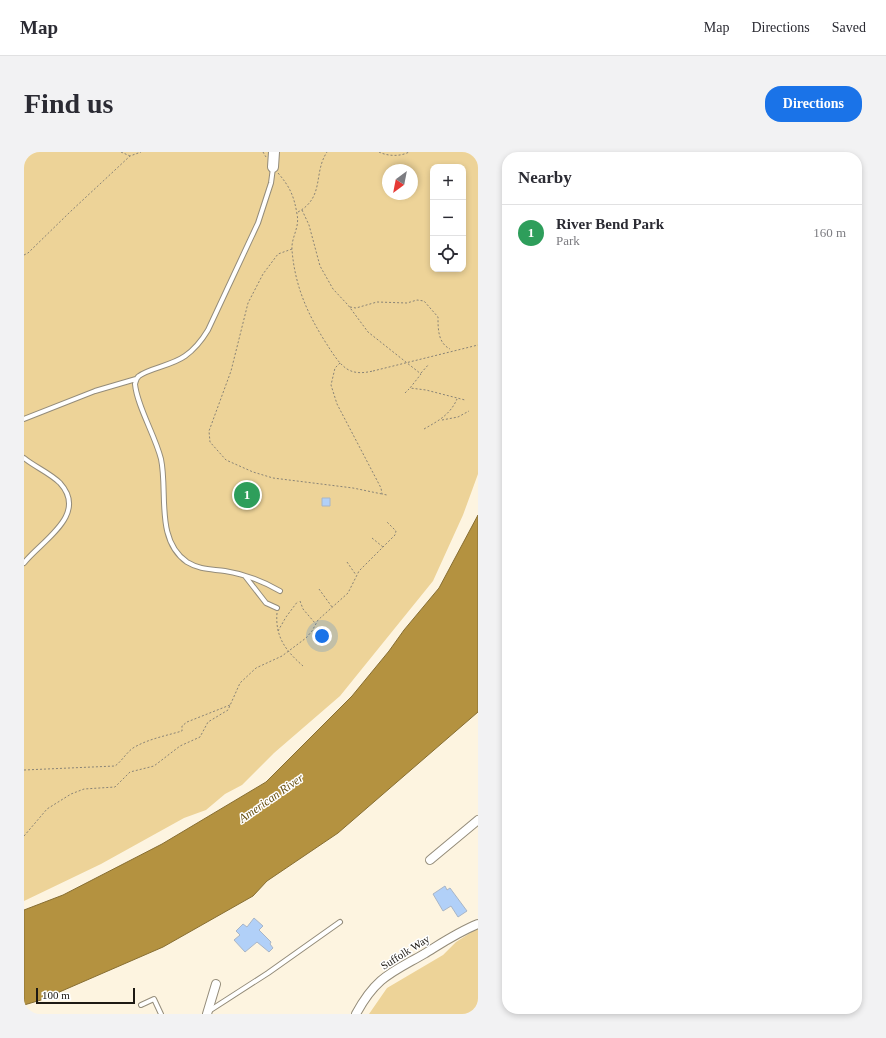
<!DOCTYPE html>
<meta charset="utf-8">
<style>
body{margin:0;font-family:Georgia,serif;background:#f2f2f3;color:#2b2b33}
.controls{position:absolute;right:12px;top:12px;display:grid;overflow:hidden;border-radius:8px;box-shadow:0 2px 6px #0003}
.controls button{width:36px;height:36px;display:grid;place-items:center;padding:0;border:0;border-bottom:1px solid #e1e1e2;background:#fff;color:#2b2b33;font:20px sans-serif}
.compass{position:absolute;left:358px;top:12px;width:36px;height:36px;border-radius:50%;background:#fff;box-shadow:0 2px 6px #0003;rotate:212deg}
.scale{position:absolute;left:12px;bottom:10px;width:99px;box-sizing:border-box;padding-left:4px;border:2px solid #1d1913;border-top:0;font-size:11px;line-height:14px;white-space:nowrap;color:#1d1913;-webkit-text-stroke:3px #fff;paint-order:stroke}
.you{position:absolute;left:298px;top:484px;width:14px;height:14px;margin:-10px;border:3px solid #fff;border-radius:50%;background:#1a73e8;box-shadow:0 0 0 6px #1a73e833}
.badge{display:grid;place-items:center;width:26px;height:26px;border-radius:50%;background:#1a73e8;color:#fff;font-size:13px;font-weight:700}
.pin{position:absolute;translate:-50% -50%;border:2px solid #fff;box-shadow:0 1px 4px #0006}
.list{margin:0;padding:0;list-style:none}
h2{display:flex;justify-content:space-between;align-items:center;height:52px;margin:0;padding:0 16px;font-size:17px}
h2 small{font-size:13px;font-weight:400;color:#7c7c81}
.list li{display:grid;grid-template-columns:26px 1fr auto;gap:12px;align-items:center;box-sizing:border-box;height:56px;padding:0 16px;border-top:1px solid #e1e1e2}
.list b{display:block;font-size:15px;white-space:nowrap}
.list p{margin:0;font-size:13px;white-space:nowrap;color:#7c7c81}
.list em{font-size:13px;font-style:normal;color:#7c7c81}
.icon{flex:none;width:22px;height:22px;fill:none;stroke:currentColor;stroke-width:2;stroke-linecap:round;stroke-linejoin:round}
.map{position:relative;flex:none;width:454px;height:862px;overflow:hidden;border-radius:16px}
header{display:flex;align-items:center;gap:24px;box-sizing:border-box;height:56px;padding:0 20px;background:#fff;border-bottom:1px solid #e1e1e2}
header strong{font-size:19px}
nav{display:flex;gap:22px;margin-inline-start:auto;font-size:14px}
.intro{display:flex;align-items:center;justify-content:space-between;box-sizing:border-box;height:96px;padding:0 24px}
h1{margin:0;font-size:28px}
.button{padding:10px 18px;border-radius:16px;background:#1a73e8;color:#fff;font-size:14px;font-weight:700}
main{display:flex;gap:24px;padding:0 24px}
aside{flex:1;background:#fff;border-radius:16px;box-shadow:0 2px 6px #0003}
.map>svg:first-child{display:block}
.green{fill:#edd398;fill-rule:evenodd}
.water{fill:#b49240;stroke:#876e32}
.building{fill:#b1d0f8;stroke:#a8b5c6}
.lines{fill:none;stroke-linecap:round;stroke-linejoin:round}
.service-casing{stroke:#948c7a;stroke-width:6}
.minor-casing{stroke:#948c7a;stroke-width:10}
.tertiary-casing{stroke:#948c7a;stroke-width:12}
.path{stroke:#898376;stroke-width:1;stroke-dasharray:2 2;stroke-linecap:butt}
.service{stroke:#fff;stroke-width:4}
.minor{stroke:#fff;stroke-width:8}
.tertiary{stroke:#fff;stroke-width:10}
.path-bridge{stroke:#898376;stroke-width:1;stroke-dasharray:2 2;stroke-linecap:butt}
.labels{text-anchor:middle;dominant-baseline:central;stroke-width:3;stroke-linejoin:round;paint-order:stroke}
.street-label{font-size:11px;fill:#1d1913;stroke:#fff}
.water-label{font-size:12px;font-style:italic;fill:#695113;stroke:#fff}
</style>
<header>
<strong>Map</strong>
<nav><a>Map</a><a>Directions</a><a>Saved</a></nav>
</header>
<div class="intro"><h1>Find us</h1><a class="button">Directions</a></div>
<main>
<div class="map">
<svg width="454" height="862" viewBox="0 0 454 862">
<rect width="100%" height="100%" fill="#fdf4e0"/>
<path class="green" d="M0 0H454V322L439 363 409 429 316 544 250 601 218 633 201 642 182 658 160 666 77 712 0 749ZM409 15H439V117H409ZM364 18H388V42H364Z
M454 776V862H345L363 836 419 803 432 790Z"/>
<path class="water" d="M454 363V560L314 681 243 729 229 744 139 795 17 848 0 853V758L39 743 138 692 242 630 328 544 365 499 380 478 415 436Z"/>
<path class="building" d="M298 346H306V354H298Z
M421 734 423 738 426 736 443 759 434 765 427 754 419 759 409 742Z
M230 766 239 774 235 778 247 790 246 792 249 796 245 800 233 790 221 800 210 788 216 783 212 779 219 772 223 775Z"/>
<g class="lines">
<defs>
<path id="service" d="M249 16 247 31 234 71 184 178C178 188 171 197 161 204 147 214 125 216 115 224 112 226 112 229 111 232 113 254 131 283 137 307 144 340 131 388 163 410 176 418 188 417 201 419 220 422 239 429 256 439
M0 267 71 239 112 227
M0 306C11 315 26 321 36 331 65 363 17 389 0 411
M221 424 242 451 253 456
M117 853 130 847 137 862
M185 859 244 821 316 770"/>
<path id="minor" d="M406 708 454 668
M183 862 192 832
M332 862C352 825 367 821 400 802 418 791 434 780 454 772"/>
<path id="tertiary" d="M249 15 250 0"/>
</defs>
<use href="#service" class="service-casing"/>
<use href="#minor" class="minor-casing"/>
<use href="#tertiary" class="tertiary-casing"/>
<path class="path" d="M97 0 106 4
M239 0 242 5
M355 0C363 4 376 5 385 0
M254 21C266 35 270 44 273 62 276 76 267 85 268 98 271 134 283 161 302 191 308 200 314 211 323 217 331 222 340 221 349 219
M278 58 285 73 296 114 309 137 324 153 344 180 397 222 386 236 402 238 441 248
M274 60C301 45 289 21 303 0
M268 97 254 102 239 122 224 151 207 219 185 279 186 290 202 308 229 320 249 326 329 336 358 342
M0 103 4 101 46 60 106 4 117 0
M326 155 332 156 353 150 383 151 393 148 400 149 414 165C414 177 414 191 426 197
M316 211 311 216 307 233 313 252 357 336 358 342 363 343
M397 221 405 212
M381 241 385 237
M418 268 434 265 445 259
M400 277C414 269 426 263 433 247
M348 386 359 395
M323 410 332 423
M295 437 308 455
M276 449 279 457 291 471
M253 461C251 485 262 499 279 514
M254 479 262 465 274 449
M0 618 91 614C98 609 102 601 109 596 124 587 141 584 158 579V574L163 570 206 553
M0 684 23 657 47 642 60 637 91 635 106 620 130 614 156 594 176 585 184 570 204 558 216 531 232 516 258 504 282 486 288 479 294 468 324 441 335 419 371 383 372 379 363 370"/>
<use href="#service" class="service"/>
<use href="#minor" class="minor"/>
<use href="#tertiary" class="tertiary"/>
<path class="path-bridge" d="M349 219 454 193"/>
</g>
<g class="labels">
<g class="street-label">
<text transform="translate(381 800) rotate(-32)">Suffolk Way</text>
</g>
<g class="water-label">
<text transform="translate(247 646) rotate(-35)">American River</text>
</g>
</g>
</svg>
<div class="controls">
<button>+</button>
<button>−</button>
<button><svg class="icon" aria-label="locate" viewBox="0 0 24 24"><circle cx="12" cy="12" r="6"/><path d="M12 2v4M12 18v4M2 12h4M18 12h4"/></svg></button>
</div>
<svg class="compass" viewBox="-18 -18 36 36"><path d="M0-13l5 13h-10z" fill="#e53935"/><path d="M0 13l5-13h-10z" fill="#7c7c81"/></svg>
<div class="scale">100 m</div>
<div class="you"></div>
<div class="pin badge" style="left:223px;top:343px;background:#2e9e5b">1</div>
</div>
<aside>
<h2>Nearby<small></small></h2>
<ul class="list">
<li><span class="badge" style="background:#2e9e5b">1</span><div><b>River Bend Park</b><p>Park</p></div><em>160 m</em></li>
</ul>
</aside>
</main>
